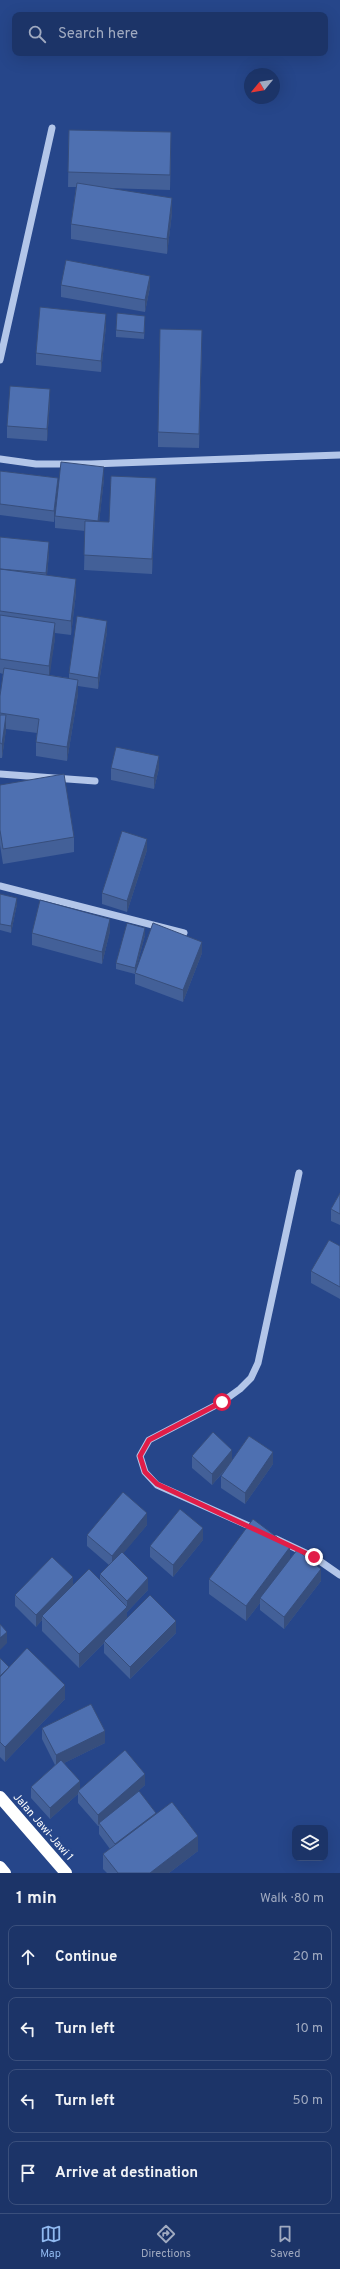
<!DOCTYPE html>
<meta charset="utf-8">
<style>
body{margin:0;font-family:Overpass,sans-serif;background:#253c6e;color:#f1f3f6}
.controls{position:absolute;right:12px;bottom:12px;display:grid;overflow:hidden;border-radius:8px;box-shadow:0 4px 16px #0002}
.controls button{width:36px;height:36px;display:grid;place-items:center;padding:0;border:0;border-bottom:1px solid #3a4f7c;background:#1c3468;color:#f1f3f6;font:20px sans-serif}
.compass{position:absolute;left:244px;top:68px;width:36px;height:36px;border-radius:50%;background:#1c3468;box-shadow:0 4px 16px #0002;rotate:240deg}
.stop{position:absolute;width:12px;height:12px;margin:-9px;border:3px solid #e11d48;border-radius:50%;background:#fff}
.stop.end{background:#e11d48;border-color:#fff;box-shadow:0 1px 4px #0008}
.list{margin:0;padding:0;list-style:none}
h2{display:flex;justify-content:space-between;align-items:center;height:52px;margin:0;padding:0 16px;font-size:17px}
h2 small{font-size:13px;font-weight:400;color:#a0aac0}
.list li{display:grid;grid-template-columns:26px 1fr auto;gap:12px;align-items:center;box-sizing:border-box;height:64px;margin:0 8px 8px;padding:0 8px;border:1px solid #3a4f7c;border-radius:8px}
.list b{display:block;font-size:15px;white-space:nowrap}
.list em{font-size:13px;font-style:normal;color:#a0aac0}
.icon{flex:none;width:22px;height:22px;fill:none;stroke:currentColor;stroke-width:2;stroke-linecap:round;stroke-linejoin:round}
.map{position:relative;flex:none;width:340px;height:1873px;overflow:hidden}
.search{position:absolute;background:#1c3468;box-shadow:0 4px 16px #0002;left:12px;right:12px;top:12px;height:44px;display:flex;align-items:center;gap:10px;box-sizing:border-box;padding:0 14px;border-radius:8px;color:#a0aac0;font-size:15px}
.sheet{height:340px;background:#1c3468}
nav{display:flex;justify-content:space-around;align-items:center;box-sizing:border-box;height:56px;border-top:1px solid #3a4f7c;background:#1c3468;font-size:11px;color:#a0aac0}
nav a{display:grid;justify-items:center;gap:2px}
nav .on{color:#90b9f0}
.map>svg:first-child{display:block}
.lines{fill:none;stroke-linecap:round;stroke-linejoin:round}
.minor{stroke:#b3c6e9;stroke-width:7}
.highway{stroke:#fff;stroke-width:12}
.wall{fill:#436098}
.shaded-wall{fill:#374e7c}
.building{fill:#4e70b1;stroke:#374e7c}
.route{stroke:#e11d48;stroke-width:5}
.labels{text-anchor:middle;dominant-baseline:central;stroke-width:4;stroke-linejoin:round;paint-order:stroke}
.street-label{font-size:11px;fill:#fff;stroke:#26468a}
</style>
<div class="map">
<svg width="340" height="1873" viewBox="0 0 340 1873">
<rect width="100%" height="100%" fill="#26468a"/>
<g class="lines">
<path class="minor" d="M0 360 52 128
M0 459 36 464H91L340 455
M0 774 95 781
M0 886 184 933
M256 1529 157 1485 145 1472 140 1456 149 1440 222 1402 240 1389 251 1378 258 1363 299 1173
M276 1539 314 1557 340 1575"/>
<path class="highway" d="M0 1797 66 1873
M0 1867 5 1873"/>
</g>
<path class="wall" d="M69 130 171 147 170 190 106 188 172 213 167 254 71 239V224L76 187H68Z
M61 285 150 287 145 312 61 297Z
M145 322 144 339 116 337V330Z
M106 326 101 372 36 365V353Z
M202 344 199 448 158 447V432Z
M50 401 47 441 7 438V426Z
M0 471 58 478 54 522 0 515Z
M104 479 99 522H109L156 493 152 574 84 570 85 531 55 528V516Z
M0 537 49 553 47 575 76 593 71 635 55 633V638L49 675 69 678V673L107 632 98 689 78 686V694L67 761 36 756V742L37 733 6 729 2 758H0V696L3 674 0 673Z
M111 768H159L154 789 111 780Z
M0 785 74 837V852L3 864 0 845Z
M147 850 127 912 102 904V893Z
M0 894 17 904 11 933 0 930Z
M110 931 102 964 32 945V933Z
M145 935 136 969 202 953 183 1002 135 984V974L116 969V963Z
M340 1193V1225L331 1221V1209Z
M340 1246V1299L311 1283V1271Z
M192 1456 232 1459 273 1464 245 1504 221 1488V1476L227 1468 212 1485 192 1468Z
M147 1525 123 1553 148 1590 127 1612V1619L176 1633 130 1679 104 1653V1643L79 1668 42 1631V1620L36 1627 15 1606V1595L100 1580V1574L109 1565 87 1546V1535Z
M203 1540 173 1577 150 1557V1546Z
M290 1559 321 1581 284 1629 260 1610V1603L246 1621 209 1594V1579Z
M0 1658 9 1667 65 1699 5 1762 0 1757Z
M42 1728 105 1743 64 1763 80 1789 145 1785 127 1801 156 1814 198 1851 169 1873H107L103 1869V1854L110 1849 99 1834V1826H98L78 1803V1794L50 1819 31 1798V1787L55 1765 42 1739Z"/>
<path class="shaded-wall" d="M171 132V147L170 190V175Z
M172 198V213L167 254V239Z
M150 276V287L145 312V300Z
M106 314V326L101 372V361Z
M145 316V322L144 339V333Z
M202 330V344L199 448V434Z
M50 389V401L47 441V429Z
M104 467V479L98 533V521Z
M58 478V490L54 522V511Z
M156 478V493L152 574V559Z
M49 542V553L46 585V573Z
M76 579V593L71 635V621Z
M107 621V632L98 689V678Z
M55 623V638L49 681V666Z
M78 680V694L67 761V747Z
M6 715V730L2 758V744Z
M159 756V768L154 789V778Z
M147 839V850L127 912V901Z
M17 898V904L11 933V926Z
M110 919V931L102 964V952Z
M145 928V935L135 973V968Z
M202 942V953L183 1002V990Z
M232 1450V1461L212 1485V1474Z
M273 1452V1464L245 1504V1493Z
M147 1513V1525L112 1567V1556Z
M203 1528V1540L173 1577V1565Z
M290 1547V1562L260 1598V1603L246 1621V1606Z
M321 1569V1581L284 1629V1617Z
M73 1577V1589L42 1616V1620L36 1627V1615Z
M148 1578V1590L127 1612V1601Z
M127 1607V1621L104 1641V1643L79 1668V1654Z
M176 1621V1633L130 1679V1667Z
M7 1632V1643L0 1650V1638Z
M65 1685V1699L5 1762V1747Z
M105 1731V1743L56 1767V1755Z
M145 1774V1785L100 1825 99 1823 98 1826V1815Z
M80 1781V1792L78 1791V1794L50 1819V1808Z
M156 1813V1825L115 1856V1844Z
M198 1836V1851L169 1873H150Z"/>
<path class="building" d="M69 130 171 132 170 175 68 172Z
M77 183 172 198 167 239 71 224Z
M66 260 150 276 145 300 61 285Z
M40 307 106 314 101 361 36 353Z
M117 313 145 316 144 333 116 330Z
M160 329 202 330 199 434 158 432Z
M10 386 50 389 47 429 7 426Z
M61 462 104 467 98 521 55 516Z
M0 471 58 478 54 511 0 504Z
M111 476 156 478 152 559 84 555 85 521 109 522Z
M0 537 49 542 46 573 0 569Z
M0 569 76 579 71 621 0 611Z
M0 615 55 623 49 666 0 659Z
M77 616 107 621 98 678 69 673Z
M4 668 78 680 67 747 36 742 39 719 0 713V696Z
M0 715H6L2 744 0 743Z
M116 747 159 756 154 778 111 768Z
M64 774 74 837 3 849 0 830V785Z
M122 831 147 839 127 901 102 893Z
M0 894 17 898 11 926 0 924Z
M40 900 110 919 102 952 32 933Z
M127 923 145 928 135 968 116 963Z
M153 923 202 942 183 990 135 973Z
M340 1193V1214L331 1209Z
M329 1240 340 1246V1287L311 1271Z
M213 1432 232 1450 212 1474 192 1456Z
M249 1436 273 1452 245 1493 221 1476Z
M123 1492 147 1513 112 1556 87 1535Z
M180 1509 203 1528 173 1565 150 1546Z
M253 1519 290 1547 246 1606 209 1579Z
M297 1550 321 1569 284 1617 260 1598Z
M122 1552 148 1578 127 1601 100 1574Z
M52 1557 73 1577 36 1615 15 1595Z
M89 1569 127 1607 79 1654 42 1616Z
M150 1595 176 1621 130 1667 104 1641Z
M0 1624 7 1632 0 1638Z
M27 1648 65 1685 5 1747 0 1742V1677Z
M0 1658 9 1667 0 1676Z
M91 1704 105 1731 56 1755 42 1728Z
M125 1750 145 1774 98 1815 78 1791Z
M61 1760 80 1781 50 1808 31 1787Z
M139 1791 156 1813 115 1844 99 1823Z
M172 1802 198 1836 150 1873H118L103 1854Z"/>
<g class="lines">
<path class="route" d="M222 1402 149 1440 140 1456 145 1472 157 1484 314 1557"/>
</g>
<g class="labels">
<g class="street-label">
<text transform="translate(43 1827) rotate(49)">Jalan Jawi-Jawi 1</text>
</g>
</g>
</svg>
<div class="controls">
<button><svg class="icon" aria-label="layers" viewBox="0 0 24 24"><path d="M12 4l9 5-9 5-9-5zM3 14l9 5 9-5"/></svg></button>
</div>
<svg class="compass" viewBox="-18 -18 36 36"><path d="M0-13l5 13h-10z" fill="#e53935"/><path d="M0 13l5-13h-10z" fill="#a0aac0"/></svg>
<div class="stop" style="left:222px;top:1402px"></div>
<div class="stop end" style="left:314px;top:1557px"></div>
<div class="search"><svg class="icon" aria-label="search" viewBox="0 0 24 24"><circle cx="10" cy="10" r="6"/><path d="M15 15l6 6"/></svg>Search here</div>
</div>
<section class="sheet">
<h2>1 min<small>Walk · 80 m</small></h2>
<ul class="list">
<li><svg class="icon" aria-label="ahead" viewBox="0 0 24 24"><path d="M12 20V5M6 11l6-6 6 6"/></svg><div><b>Continue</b></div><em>20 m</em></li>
<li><svg class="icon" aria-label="left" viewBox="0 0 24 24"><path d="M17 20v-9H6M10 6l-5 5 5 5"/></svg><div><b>Turn left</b></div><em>10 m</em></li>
<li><svg class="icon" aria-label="left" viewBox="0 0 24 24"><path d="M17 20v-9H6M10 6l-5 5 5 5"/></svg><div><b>Turn left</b></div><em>50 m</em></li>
<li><svg class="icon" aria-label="arrive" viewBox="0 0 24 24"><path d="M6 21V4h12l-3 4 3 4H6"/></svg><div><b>Arrive at destination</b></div></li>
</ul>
</section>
<nav>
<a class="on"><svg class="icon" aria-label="map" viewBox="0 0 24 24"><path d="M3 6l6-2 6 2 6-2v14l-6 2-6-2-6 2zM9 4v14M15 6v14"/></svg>Map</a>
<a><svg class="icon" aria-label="directions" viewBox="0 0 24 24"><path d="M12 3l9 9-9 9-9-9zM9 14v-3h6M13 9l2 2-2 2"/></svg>Directions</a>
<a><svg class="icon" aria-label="saved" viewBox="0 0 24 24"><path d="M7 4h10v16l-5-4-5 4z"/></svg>Saved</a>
</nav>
